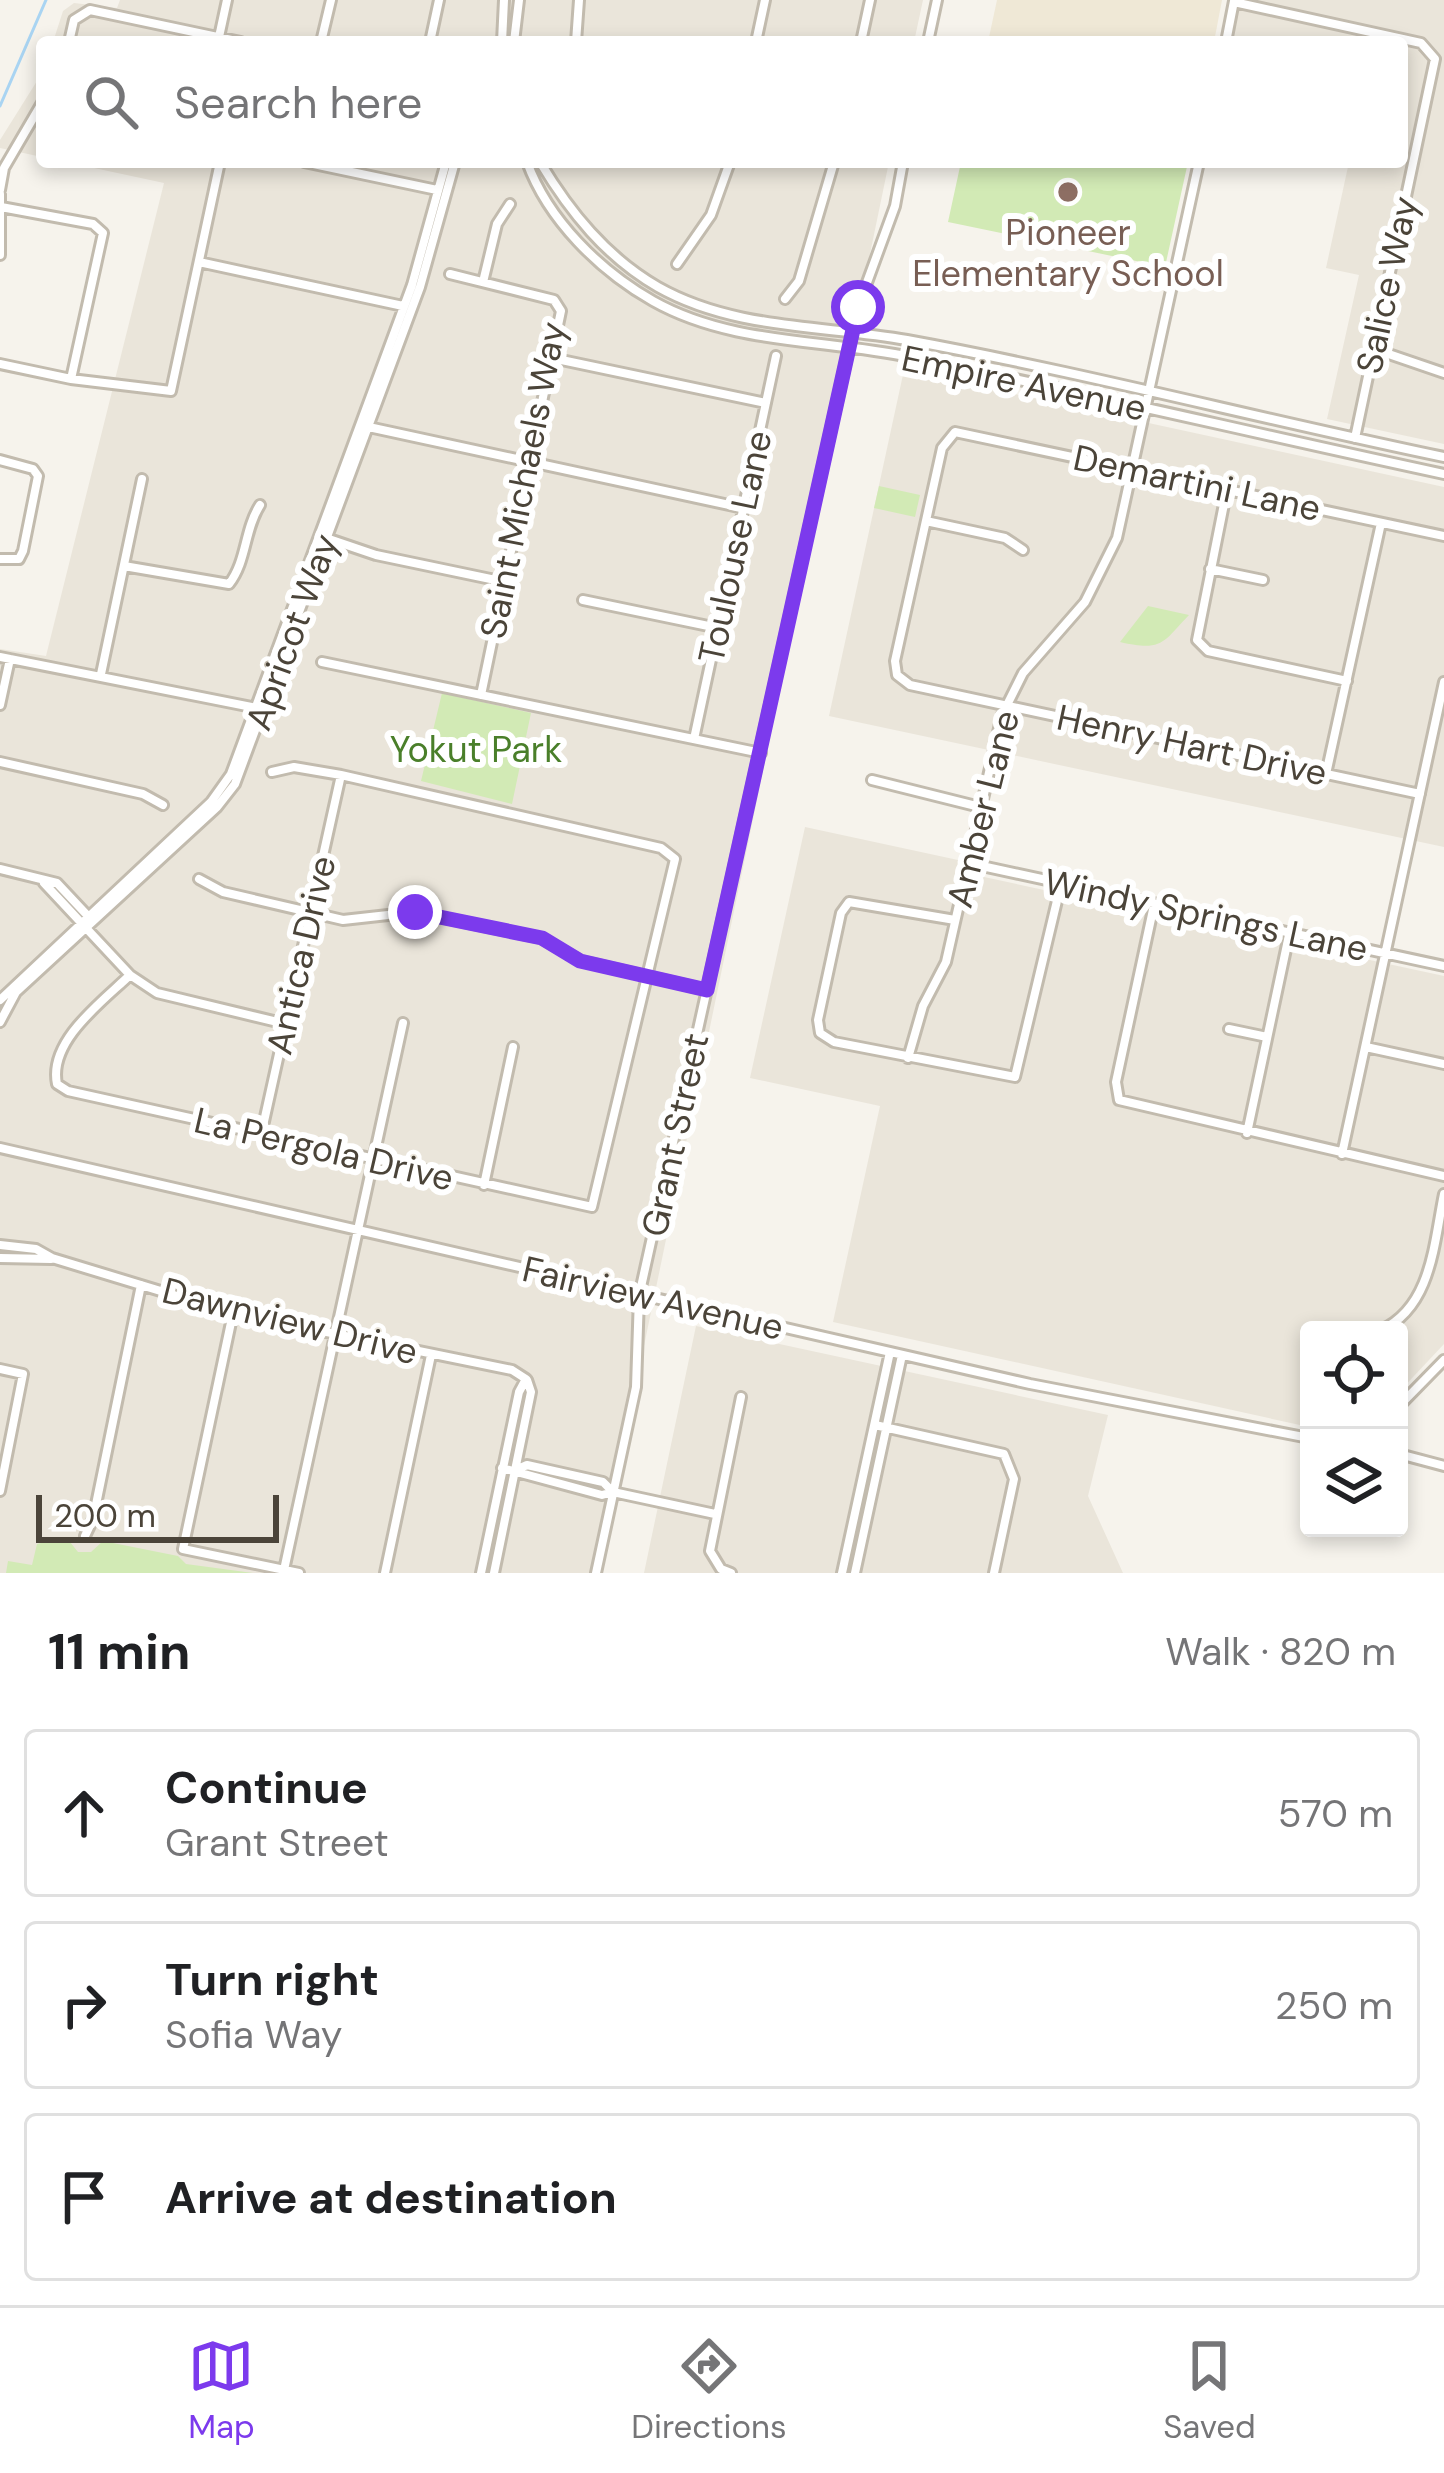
<!DOCTYPE html>
<meta charset="utf-8">
<style>
body{margin:0;font-family:"DM Sans",sans-serif;background:#f6f6f6;color:#202124}
.controls{position:absolute;right:36px;bottom:36px;display:grid;overflow:hidden;border-radius:12px;box-shadow:0 6px 18px #0003}
.controls button{width:108px;height:108px;display:grid;place-items:center;padding:0;border:0;border-bottom:3px solid #e0e0e0;background:#fff;color:#202124;font:60px sans-serif}
.scale{position:absolute;left:36px;bottom:30px;width:243px;box-sizing:border-box;padding-left:12px;border:6px solid #4b4439;border-top:0;font-size:33px;line-height:42px;white-space:nowrap;color:#4b4439;-webkit-text-stroke:9px #fff;paint-order:stroke}
.stop{position:absolute;width:36px;height:36px;margin:-27px;border:9px solid #7c3aed;border-radius:50%;background:#fff}
.stop.end{background:#7c3aed;border-color:#fff;box-shadow:0 3px 12px #0008}
.list{margin:0;padding:0;list-style:none}
h2{display:flex;justify-content:space-between;align-items:center;height:156px;margin:0;padding:0 48px;font-size:51px}
h2 small{font-size:39px;font-weight:400;color:#757577}
.list li{display:grid;grid-template-columns:78px 1fr auto;gap:36px;align-items:center;box-sizing:border-box;height:168px;margin:0 24px 24px;padding:0 24px;border:3px solid #e0e0e0;border-radius:12px}
.list b{display:block;font-size:45px;white-space:nowrap}
.list p{margin:0;font-size:39px;white-space:nowrap;color:#757577}
.list em{font-size:39px;font-style:normal;color:#757577}
.icon{flex:none;width:66px;height:66px;fill:none;stroke:currentColor;stroke-width:2;stroke-linecap:round;stroke-linejoin:round}
.map{position:relative;flex:none;width:1444px;height:1573px;overflow:hidden}
.search{position:absolute;background:#fff;box-shadow:0 6px 18px #0003;left:36px;right:36px;top:36px;height:132px;display:flex;align-items:center;gap:30px;box-sizing:border-box;padding:0 42px;border-radius:12px;color:#757577;font-size:45px}
.sheet{height:732px;background:#fff}
nav{display:flex;justify-content:space-around;align-items:center;box-sizing:border-box;height:168px;border-top:3px solid #e0e0e0;background:#fff;font-size:33px;color:#757577}
nav a{display:grid;justify-items:center;gap:6px}
nav .on{color:#7c3aed}
.map>svg:first-child{display:block}
.residential{fill:#eae5da}
.education{fill:#efe8d6}
.green{fill:#d2eab5}
.lines{fill:none;stroke-linecap:round;stroke-linejoin:round}
.stream{stroke:#a9d4f2;stroke-width:3}
.minor-casing{stroke:#c2bbae;stroke-width:14}
.minor{stroke:#fff;stroke-width:8}
.route{stroke:#7c3aed;stroke-width:15}
.education-dot{fill:#8d6e63;stroke:#fff;stroke-width:4.5}
.labels{text-anchor:middle;dominant-baseline:central;stroke-width:12;stroke-linejoin:round;paint-order:stroke}
.education-label{font-size:36px;fill:#785e54;stroke:#fff}
.street-label{font-size:36px;fill:#4b4439;stroke:#fff}
.park-label{font-size:36px;fill:#4a7f2a;stroke:#fff}
</style>
<div class="map">
<svg width="1444" height="1573" viewBox="0 0 1444 1573">
<rect width="100%" height="100%" fill="#f6f3ec"/>
<path class="residential" d="M120 0H923L914 42H53L63 11 74 3 117 8Z
M1237 0H1444V444L1327 419 1359 275 1326 268 1349 162H1402V42H1228Z
M42 73V157L0 148V140Z
M66 162H889L597 1573H0V649L46 656 164 183Z
M904 370 1444 487V847L829 716Z
M805 827 958 860 956 871 1444 976V1344L1399 1392V1330H1309V1427L833 1322 880 1106 750 1078Z
M696 1326 1108 1415 1088 1496 1123 1573H644Z"/>
<path class="education" d="M997 0H1222L1214 42H988Z"/>
<path class="green" d="M961 162H1188L1165 267 948 222Z
M879 486 920 495 915 517 874 508Z
M1148 606 1189 615C1163 642 1163 652 1120 642Z
M442 693 531 713 512 804 421 781Z
M66 1537 78 1552H91L103 1541 178 1556 186 1564 253 1573H6L8 1561 32 1565 37 1544Z"/>
<g class="lines">
<path class="stream" d="M0 106 46 0"/>
<defs>
<path id="minor" d="M1234 2 1421 43 1435 59 1355 438
M219 37 227 0
M69 42 74 20 90 10 241 42
M321 42 331 0
M430 42 439 0
M502 42 504 0
M514 42 519 0
M576 42 579 0
M756 42 765 0
M861 42 870 0
M928 42 937 0
M1226 42 1234 1
M304 162 437 190
M527 162C548 220 600 271 653 301 731 345 824 339 910 357 1088 393 1266 436 1444 474
M540 162C570 212 606 257 658 287 734 330 824 325 907 340 1087 373 1265 420 1444 457
M0 190 4 168 42 103
M0 194V255
M199 262 403 306
M677 264 711 215 730 162
M450 274 554 300 561 311 481 695
M483 282 497 224 510 204
M785 299 799 281 834 162
M1374 349 1444 373
M552 358 766 403
M0 364 71 379 103 233 93 224 1 207
M71 379 171 391 220 162
M364 426 743 508
M0 460 33 469 38 476 23 551 19 559H0
M1227 489 1197 640 1208 651 1347 681
M926 521 1005 538 1023 550
M326 538 376 555 505 582
M124 566 229 584C247 561 244 530 260 505
M1210 569 1263 580
M583 600 718 628
M0 657 257 708
M322 662 761 753
M101 674 142 479
M0 705 10 659
M694 739 776 356
M0 762 143 794 163 805
M1326 774 1381 523
M872 780 980 807
M1420 794 910 685 897 675 895 661 942 448 955 432 1444 536
M968 863 1444 966
M0 869 57 883 87 915
M199 879 223 892 343 920 415 912 541 938 581 961 707 990
M44 883 130 975 157 993 286 1024
M1154 905 1116 1082 1119 1100 1444 1176
M955 920 849 902 841 913 818 1020 820 1033 834 1042 1015 1077 1061 884
M130 975C103 1001 48 1041 57 1084L68 1091 592 1207 675 859 661 848 341 775 294 767 272 772
M0 1000 211 802 231 774 412 285 446 162
M0 1022 16 992 217 807 235 784 420 287 455 162
M1229 1029 1267 1037
M1366 1047 1444 1064
M908 1058 923 1006 946 962 1002 715 1023 673 1085 602 1117 538 1199 162
M1247 1133 1289 935
M261 1135 341 775
M0 1148 1030 1384 1309 1438
M1342 1154 1444 682
M484 1185 513 1047
M0 1245 36 1249 52 1258 233 1313 512 1370 526 1379
M0 1258 51 1259
M233 1313 183 1549 299 1573
M1381 1330C1432 1307 1434 1242 1444 1194
M0 1369 23 1374 0 1491
M1399 1406 1444 1360
M875 1425 1004 1454 1014 1479 994 1573
M1399 1454 1444 1466
M502 1468 602 1495 613 1492 715 1514
M516 1470 527 1465 603 1482 613 1492
M85 1536 93 1519 141 1285
M284 1570 403 1023
M385 1573 431 1355
M481 1573 519 1392 526 1379
M494 1573 531 1392 527 1380
M596 1573 636 1387 639 1296 858 307 895 206 903 162
M731 1573 721 1569 710 1551 741 1397
M842 1573 890 1352
M855 1573 902 1355"/>
</defs>
<use href="#minor" class="minor-casing"/>
<use href="#minor" class="minor"/>
</g>
<g class="lines">
<path class="route" d="M415 912 542 938 580 961 707 990 858 307"/>
</g>
<circle class="education-dot" cx="1068" cy="192" r="12"/>
<g class="labels">
<g class="education-label">
<text x="1068" y="232">Pioneer<tspan x="1068" dy="41">Elementary School</tspan></text>
</g>
<g class="street-label">
<text transform="translate(1387 285) rotate(-78)">Salice Way</text>
<text transform="translate(1024 383) rotate(12)">Empire Avenue</text>
<text transform="translate(523 480) rotate(-79)">Saint Michaels Way</text>
<text transform="translate(1197 483) rotate(12)">Demartini Lane</text>
<text transform="translate(735 547) rotate(-78)">Toulouse Lane</text>
<text transform="translate(292 632) rotate(-70)">Apricot Way</text>
<text transform="translate(1192 745) rotate(12)">Henry Hart Drive</text>
<text transform="translate(983 809) rotate(-76)">Amber Lane</text>
<text transform="translate(1206 915) rotate(12)">Windy Springs Lane</text>
<text transform="translate(301 955) rotate(-77)">Antica Drive</text>
<text transform="translate(675 1135) rotate(-78)">Grant Street</text>
<text transform="translate(324 1149) rotate(13)">La Pergola Drive</text>
<text transform="translate(653 1298) rotate(13)">Fairview Avenue</text>
<text transform="translate(290 1321) rotate(14)">Dawnview Drive</text>
</g>
<g class="park-label">
<text x="476" y="749">Yokut Park</text>
</g>
</g>
</svg>
<div class="controls">
<button><svg class="icon" aria-label="locate" viewBox="0 0 24 24"><circle cx="12" cy="12" r="6"/><path d="M12 2v4M12 18v4M2 12h4M18 12h4"/></svg></button>
<button><svg class="icon" aria-label="layers" viewBox="0 0 24 24"><path d="M12 4l9 5-9 5-9-5zM3 14l9 5 9-5"/></svg></button>
</div>
<div class="scale">200 m</div>
<div class="stop" style="left:858px;top:307px"></div>
<div class="stop end" style="left:415px;top:912px"></div>
<div class="search"><svg class="icon" aria-label="search" viewBox="0 0 24 24"><circle cx="10" cy="10" r="6"/><path d="M15 15l6 6"/></svg>Search here</div>
</div>
<section class="sheet">
<h2>11 min<small>Walk · 820 m</small></h2>
<ul class="list">
<li><svg class="icon" aria-label="ahead" viewBox="0 0 24 24"><path d="M12 20V5M6 11l6-6 6 6"/></svg><div><b>Continue</b><p>Grant Street</p></div><em>570 m</em></li>
<li><svg class="icon" aria-label="right" viewBox="0 0 24 24"><path d="M7 20v-9h11M14 6l5 5-5 5"/></svg><div><b>Turn right</b><p>Sofia Way</p></div><em>250 m</em></li>
<li><svg class="icon" aria-label="arrive" viewBox="0 0 24 24"><path d="M6 21V4h12l-3 4 3 4H6"/></svg><div><b>Arrive at destination</b></div></li>
</ul>
</section>
<nav>
<a class="on"><svg class="icon" aria-label="map" viewBox="0 0 24 24"><path d="M3 6l6-2 6 2 6-2v14l-6 2-6-2-6 2zM9 4v14M15 6v14"/></svg>Map</a>
<a><svg class="icon" aria-label="directions" viewBox="0 0 24 24"><path d="M12 3l9 9-9 9-9-9zM9 14v-3h6M13 9l2 2-2 2"/></svg>Directions</a>
<a><svg class="icon" aria-label="saved" viewBox="0 0 24 24"><path d="M7 4h10v16l-5-4-5 4z"/></svg>Saved</a>
</nav>
